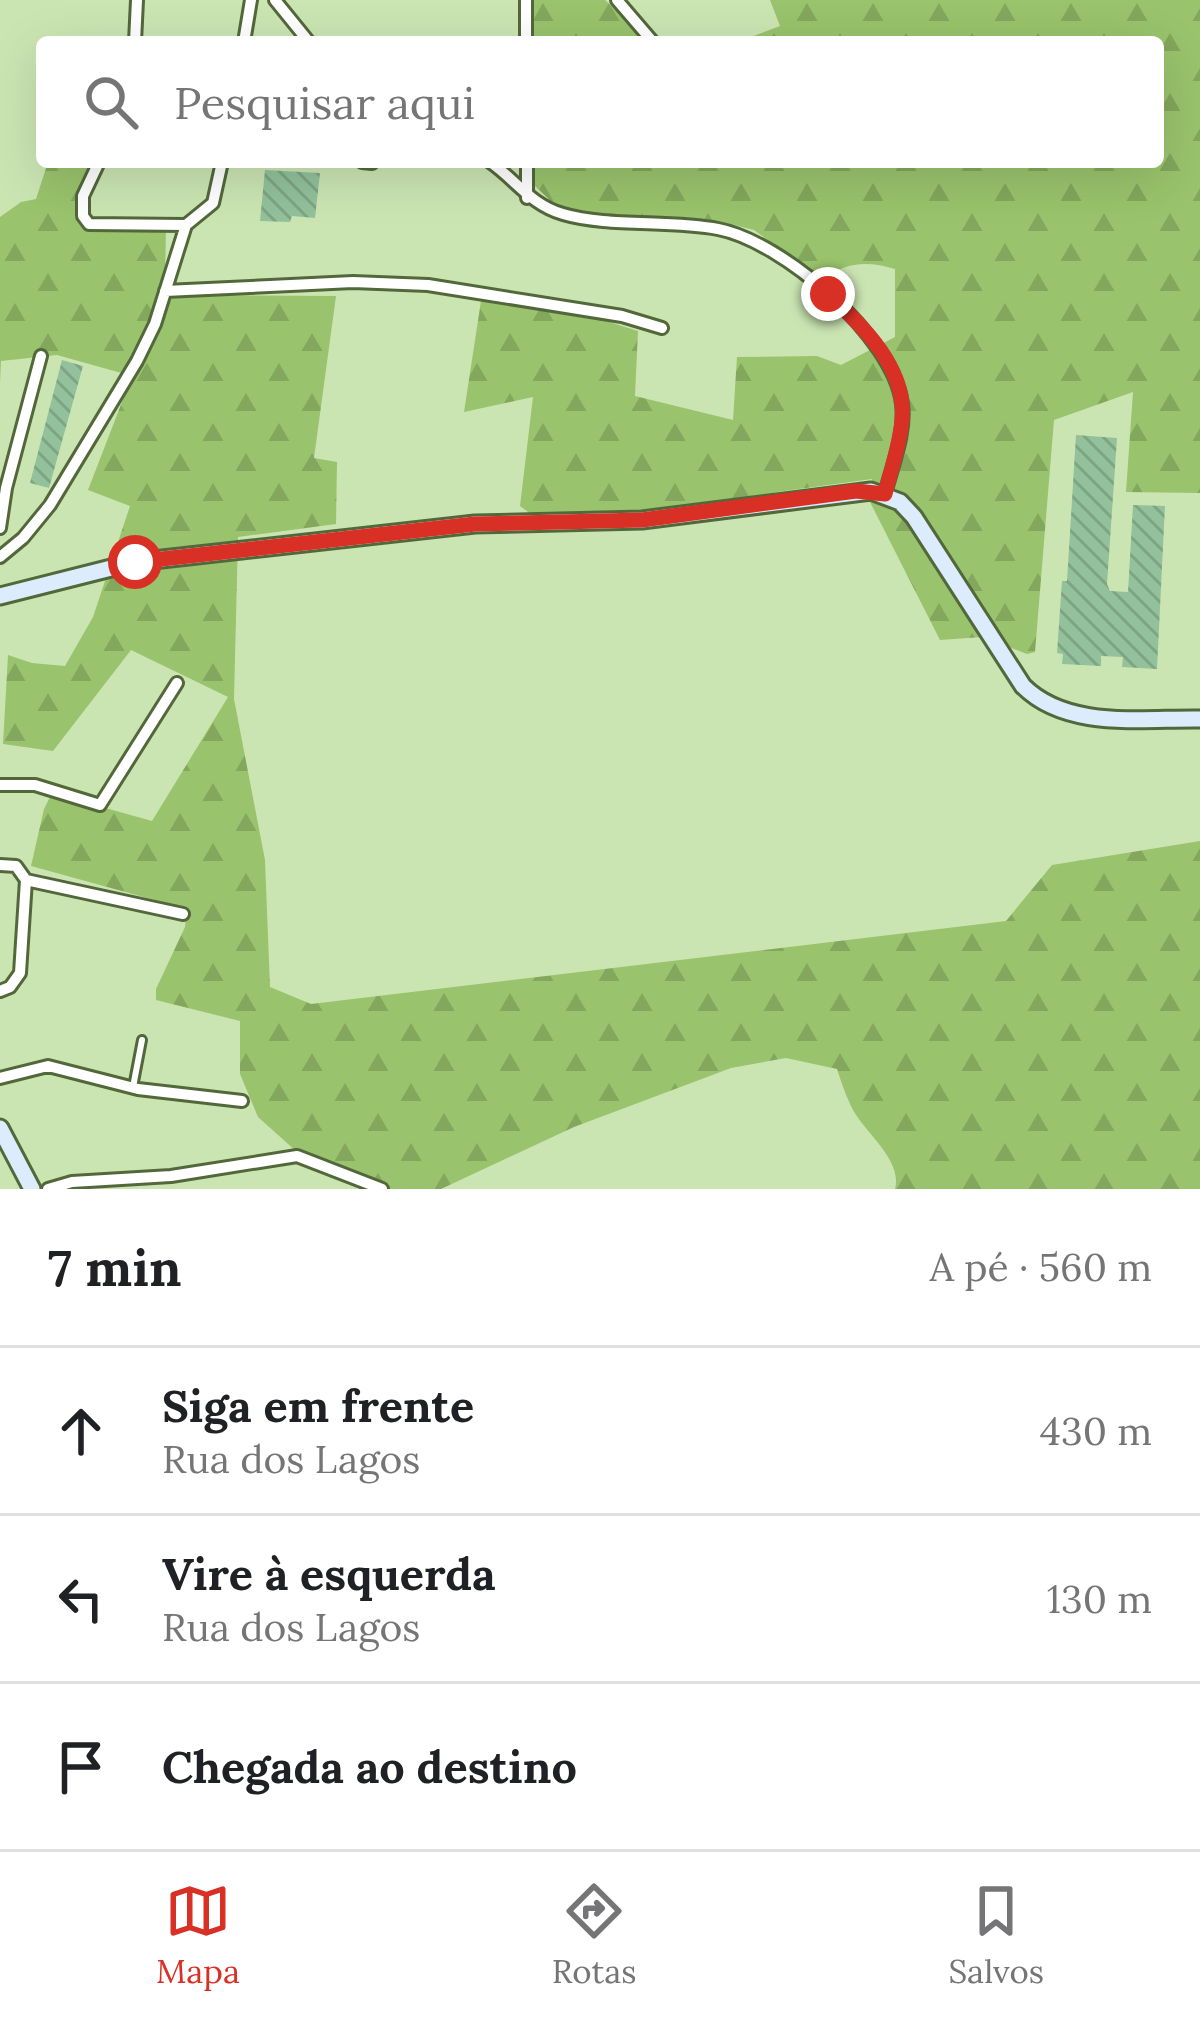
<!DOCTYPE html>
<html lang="pt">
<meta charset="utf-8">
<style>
body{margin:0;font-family:Lora,serif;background:#f2f2f2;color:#202124}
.stop{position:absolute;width:36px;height:36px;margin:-27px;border:9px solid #d93025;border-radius:50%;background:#fff}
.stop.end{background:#d93025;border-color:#fff;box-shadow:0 3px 12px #0008}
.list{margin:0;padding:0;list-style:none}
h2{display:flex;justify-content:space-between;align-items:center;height:156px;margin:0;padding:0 48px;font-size:51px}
h2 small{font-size:39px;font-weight:400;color:#757577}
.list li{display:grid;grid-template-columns:78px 1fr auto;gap:36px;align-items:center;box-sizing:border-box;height:168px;padding:0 48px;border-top:3px solid #e0e0e0}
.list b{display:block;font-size:45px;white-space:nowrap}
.list p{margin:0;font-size:39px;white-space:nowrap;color:#757577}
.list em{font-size:39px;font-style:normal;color:#757577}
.icon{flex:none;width:66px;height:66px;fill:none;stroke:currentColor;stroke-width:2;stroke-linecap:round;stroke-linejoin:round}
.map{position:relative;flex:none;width:1200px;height:1189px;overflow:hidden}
.search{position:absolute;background:#fff;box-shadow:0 12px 48px #0002;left:36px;right:36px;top:36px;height:132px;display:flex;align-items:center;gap:30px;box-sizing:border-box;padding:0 42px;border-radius:12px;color:#757577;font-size:45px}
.sheet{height:660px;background:#fff}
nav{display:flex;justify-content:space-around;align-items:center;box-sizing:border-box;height:168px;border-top:3px solid #e0e0e0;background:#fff;font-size:33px;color:#757577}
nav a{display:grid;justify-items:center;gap:6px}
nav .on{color:#d93025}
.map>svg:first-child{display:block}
.forest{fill:url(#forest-firs)}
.building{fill:url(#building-back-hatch)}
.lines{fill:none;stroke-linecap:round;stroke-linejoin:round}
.lane-casing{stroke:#52683b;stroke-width:12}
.street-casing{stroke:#52683b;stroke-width:16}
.secondary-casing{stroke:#52683b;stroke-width:21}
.lane{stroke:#fff;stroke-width:6}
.street{stroke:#fff;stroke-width:10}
.secondary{stroke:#dcecfd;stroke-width:15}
.route{stroke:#d93025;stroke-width:15}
</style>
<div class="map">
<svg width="1200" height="1189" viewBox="0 0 1200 1189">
<defs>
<pattern id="forest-firs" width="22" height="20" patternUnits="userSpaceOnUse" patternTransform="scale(3)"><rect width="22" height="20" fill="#99c36c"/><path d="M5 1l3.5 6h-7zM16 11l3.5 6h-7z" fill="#83a75c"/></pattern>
<pattern id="building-back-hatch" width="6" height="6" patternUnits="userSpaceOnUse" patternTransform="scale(3)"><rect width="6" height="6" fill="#92c19b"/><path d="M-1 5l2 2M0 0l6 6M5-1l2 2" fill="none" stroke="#7da584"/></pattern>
</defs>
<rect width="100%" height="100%" fill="#cbe5b2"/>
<path class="forest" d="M524 0H605L628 21 641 42H525Z
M770 0H1200V493L1126 492 1133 392 1054 420 1035 652 1027 654 982 637 940 640 870 502 872 479 777 492 702 510 532 515 520 506 533 397 464 412 481 301 568 309 638 331 635 396 733 420 737 357 817 356 841 365 895 337V269C869 261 845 261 823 280L754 230 726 223 560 210 533 184 531 162H1158V42H738L780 26Z
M48 162H70L88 168 75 216 81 226 98 230 166 228 165 277 181 295 336 296 314 458 337 462 336 524 238 537 234 699 265 860 270 987 311 1004 1006 921 1052 865 1200 841V1189H895C903 1159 863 1132 851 1106 845 1094 841 1081 837 1069L786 1058 731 1068 574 1127 441 1189H386L307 1161 258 1117 240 1074V1021L156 1000V989L185 927 187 909 31 866 44 809 52 793 152 821 228 697 131 650 53 751 3 744 8 655 32 663 65 666 93 617 130 506 88 490 132 376 57 355 1 361 0 383V217L21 202 36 199Z"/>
<path class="building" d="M265 170 320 173 315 218 292 216 290 222 260 221Z
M62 360 83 366 49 488 30 483Z
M1076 435 1117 438 1107 584 1110 591 1128 592 1133 505 1165 506 1157 669 1122 667 1123 657 1101 656V666L1062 664 1063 654 1057 653 1062 581H1067Z"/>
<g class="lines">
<defs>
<path id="lane" d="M133 1087 142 1040"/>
<path id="street" d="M275 0 309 42
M526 0V42
M617 0 653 42
M135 42 137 0
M244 42 251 0
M99 162 83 196V216L89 224 186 225
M362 162 372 163
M490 162C516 180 531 205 563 214 606 227 671 220 718 229 782 241 894 337 902 404 906 433 892 466 885 494
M527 162V198
M186 225 213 203 222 162
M165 291 353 282 428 285 622 316 662 328
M0 528 6 488 41 356
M0 557 23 538 50 505 137 361 155 324 186 225
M0 785H35L100 805 177 683
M0 865 16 866 26 880 20 973 10 987 0 991
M26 880 183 914
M0 1078 48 1066 138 1089 242 1101
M48 1189 72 1182 171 1176 297 1156 382 1189"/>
<path id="secondary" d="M0 596 135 562 475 524 642 520 871 491 900 502 914 517 1023 686C1067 730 1142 718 1200 719
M0 1128 32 1189"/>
</defs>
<use href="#lane" class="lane-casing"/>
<use href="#street" class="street-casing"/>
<use href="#secondary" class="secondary-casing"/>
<use href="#lane" class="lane"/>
<use href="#street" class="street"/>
<use href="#secondary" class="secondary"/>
</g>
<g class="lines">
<path class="route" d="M135 562 475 524 642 520 856 491 885 494C891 470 900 444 902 420 907 368 863 326 828 294"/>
</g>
</svg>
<div class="stop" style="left:135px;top:562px"></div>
<div class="stop end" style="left:828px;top:294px"></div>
<div class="search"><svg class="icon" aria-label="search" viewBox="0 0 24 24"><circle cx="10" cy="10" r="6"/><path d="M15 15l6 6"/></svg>Pesquisar aqui</div>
</div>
<section class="sheet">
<h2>7 min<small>A pé · 560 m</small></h2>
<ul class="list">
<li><svg class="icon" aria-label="ahead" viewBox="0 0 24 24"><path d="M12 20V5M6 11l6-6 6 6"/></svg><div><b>Siga em frente</b><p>Rua dos Lagos</p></div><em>430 m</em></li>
<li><svg class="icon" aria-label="left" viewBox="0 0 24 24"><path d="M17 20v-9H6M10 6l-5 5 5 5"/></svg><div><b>Vire à esquerda</b><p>Rua dos Lagos</p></div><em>130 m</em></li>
<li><svg class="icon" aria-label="arrive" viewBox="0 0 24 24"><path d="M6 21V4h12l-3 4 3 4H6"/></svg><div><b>Chegada ao destino</b></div></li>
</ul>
</section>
<nav>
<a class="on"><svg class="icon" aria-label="map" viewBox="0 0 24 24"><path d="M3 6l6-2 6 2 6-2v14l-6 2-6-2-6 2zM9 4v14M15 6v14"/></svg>Mapa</a>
<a><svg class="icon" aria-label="directions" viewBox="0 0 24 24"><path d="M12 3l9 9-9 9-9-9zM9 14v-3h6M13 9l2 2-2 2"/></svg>Rotas</a>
<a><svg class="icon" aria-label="saved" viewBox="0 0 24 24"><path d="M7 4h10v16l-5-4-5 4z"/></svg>Salvos</a>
</nav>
